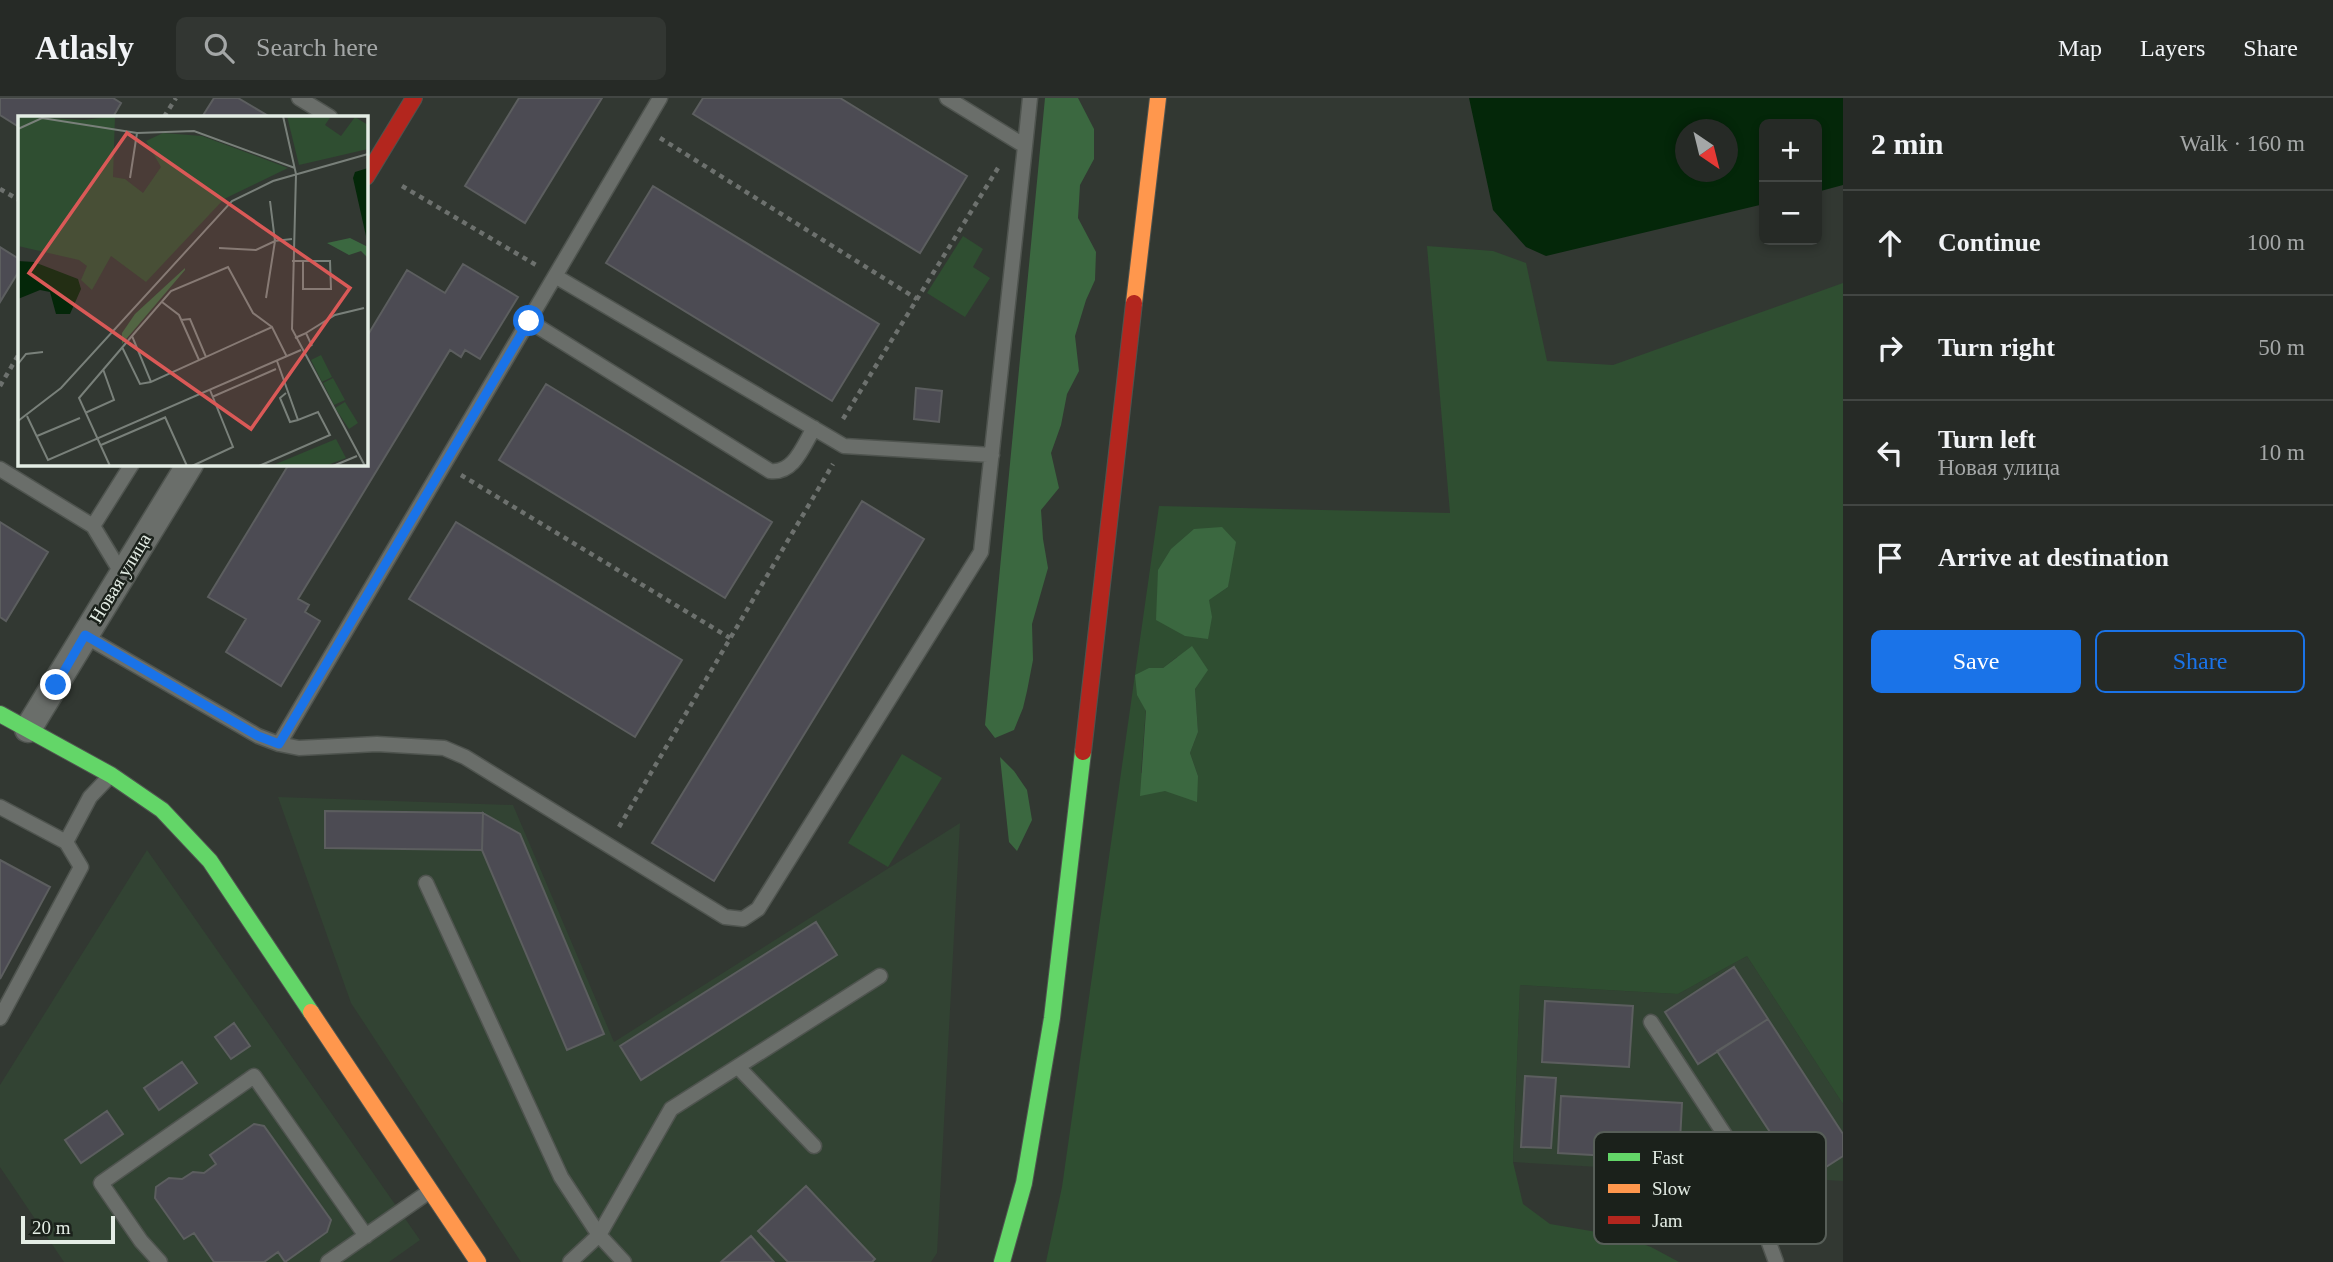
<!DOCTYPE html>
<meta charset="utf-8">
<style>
body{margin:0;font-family:"Times New Roman",serif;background:#323632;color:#f1f3f6}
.controls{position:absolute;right:21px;top:21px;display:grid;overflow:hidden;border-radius:10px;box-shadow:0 4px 10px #0003}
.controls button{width:63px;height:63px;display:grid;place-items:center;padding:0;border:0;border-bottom:2px solid #424643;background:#262a26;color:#f1f3f6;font:35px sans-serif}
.compass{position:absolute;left:1675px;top:21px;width:63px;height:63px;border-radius:50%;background:#262a26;box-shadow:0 4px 10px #0003;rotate:145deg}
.scale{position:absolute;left:21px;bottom:18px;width:94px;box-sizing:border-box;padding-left:7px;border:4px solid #e4ede5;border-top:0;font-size:19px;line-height:24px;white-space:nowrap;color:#e4ede5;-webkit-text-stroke:5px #1b211b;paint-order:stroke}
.stop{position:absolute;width:21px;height:21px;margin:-16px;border:5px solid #1a73e8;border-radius:50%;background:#fff}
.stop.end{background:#1a73e8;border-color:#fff;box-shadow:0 2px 7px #0008}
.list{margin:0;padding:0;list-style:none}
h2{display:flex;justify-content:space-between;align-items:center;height:91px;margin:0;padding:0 28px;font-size:30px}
h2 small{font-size:23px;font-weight:400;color:#a4a7a7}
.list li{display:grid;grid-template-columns:46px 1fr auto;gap:21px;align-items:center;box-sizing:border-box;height:105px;padding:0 28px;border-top:2px solid #424643}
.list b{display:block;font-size:26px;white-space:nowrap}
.list p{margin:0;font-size:23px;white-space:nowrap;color:#a4a7a7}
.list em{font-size:23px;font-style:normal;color:#a4a7a7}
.actions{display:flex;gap:14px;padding:21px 28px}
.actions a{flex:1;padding:16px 0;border:2px solid #1a73e8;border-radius:10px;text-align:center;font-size:24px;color:#1a73e8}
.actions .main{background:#1a73e8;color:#fff}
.icon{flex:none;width:38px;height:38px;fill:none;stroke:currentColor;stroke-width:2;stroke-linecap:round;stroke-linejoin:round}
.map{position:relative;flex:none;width:1843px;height:1164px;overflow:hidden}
header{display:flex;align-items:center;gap:42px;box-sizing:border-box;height:98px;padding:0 35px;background:#262a26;border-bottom:2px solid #424643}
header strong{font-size:33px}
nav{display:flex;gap:38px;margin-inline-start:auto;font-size:24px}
.search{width:490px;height:63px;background:#323632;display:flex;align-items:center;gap:18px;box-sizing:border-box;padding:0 24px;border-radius:10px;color:#a4a7a7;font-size:26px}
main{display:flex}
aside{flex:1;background:#262a26}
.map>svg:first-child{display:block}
.built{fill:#324333}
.green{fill:#2f4e31;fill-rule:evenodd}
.forest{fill:#3b6840}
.water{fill:#042709;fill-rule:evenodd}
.building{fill:#4c4b53;stroke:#5c5e5f;stroke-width:2}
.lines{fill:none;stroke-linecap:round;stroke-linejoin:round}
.lane-casing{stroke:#4f544f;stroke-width:17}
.street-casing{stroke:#4f544f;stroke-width:29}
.fast-casing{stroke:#4f544f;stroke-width:18}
.slow-casing{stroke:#4f544f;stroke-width:18}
.jam-casing{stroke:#4f544f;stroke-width:18}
.path{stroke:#6d716e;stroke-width:4.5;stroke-dasharray:5 5;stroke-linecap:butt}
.lane{stroke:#6a6e6a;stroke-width:14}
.street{stroke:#6a6e6a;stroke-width:26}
.fast{stroke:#63d668;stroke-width:16}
.slow{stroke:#ff974d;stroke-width:16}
.jam{stroke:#b3261e;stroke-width:16}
.route{stroke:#1a73e8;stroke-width:9}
.labels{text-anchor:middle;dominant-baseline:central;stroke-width:5;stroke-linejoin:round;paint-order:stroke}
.street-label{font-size:19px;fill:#e4ede5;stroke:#1b211b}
.inset-road{fill:none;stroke:#79807a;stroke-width:2}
.view{fill:#da5957;fill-opacity:0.15;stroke:#da5957;stroke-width:3.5}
.inset-edge{fill:none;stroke:#e4ede5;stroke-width:3.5}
.key{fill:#1b211b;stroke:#575e58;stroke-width:2}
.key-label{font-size:19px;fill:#e4ede5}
</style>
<header>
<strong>Atlasly</strong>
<div class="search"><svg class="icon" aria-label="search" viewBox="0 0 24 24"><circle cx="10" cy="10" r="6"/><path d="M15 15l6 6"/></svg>Search here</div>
<nav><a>Map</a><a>Layers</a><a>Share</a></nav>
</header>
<main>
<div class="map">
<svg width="1843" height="1164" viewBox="0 0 1843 1164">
<rect width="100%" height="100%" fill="#323832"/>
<path class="built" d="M278 699 513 707 614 944 960 725 937 1155 931 1164H521L351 905Z
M147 752 420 1142 389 1164H64L0 1069V987Z
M1747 858 1843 1006V1083L1513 1064 1520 887 1678 896Z"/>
<path class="green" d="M963 138 983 151 973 169 990 180 965 219 927 195Z
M1427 148 1493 153 1526 165 1547 263 1613 267 1843 185V1006L1747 858 1678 896 1520 887 1513 1064 1523 1106 1550 1126 1620 1138 1651 1149 1679 1164H1046L1062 1089 1159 408 1450 415ZM1230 470 1228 489 1208 502 1158 495V472ZM1177 559 1201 563 1207 572 1195 591 1198 634 1190 655 1198 678 1141 675 1149 570H1163Z
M902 656 942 680 888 769 848 745Z"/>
<path class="forest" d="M1045 0H1078L1094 31V61L1080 87 1078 120 1096 154 1095 182 1086 202 1075 238 1079 273 1067 296 1061 327 1051 355 1059 390 1041 412 1043 441 1048 470 1032 526 1033 562 1027 593 1023 610 1014 632 995 640 985 627Z
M1222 429 1236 444 1228 489 1209 502 1212 519 1208 541 1185 538 1156 522 1158 472 1171 451 1194 431Z
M1192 548 1208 572 1195 591 1198 634 1190 655 1198 678 1197 704 1165 693 1140 698 1146 613 1137 597 1135 577 1149 570H1163Z
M1000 659 1014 673 1027 692 1032 722 1017 753 1009 744Z"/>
<path class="water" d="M1469 0H1843V87L1817 94V26H1764V106L1546 158 1526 149 1493 112ZM1686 32H1728V74H1686Z"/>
<path class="building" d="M0 0H113L121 5 113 19H19V29L0 17Z
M214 0H238L270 19H202Z
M519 0H602L525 125 465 88Z
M703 0H840L967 78 920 155 693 16Z
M653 88 879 226 832 303 606 165Z
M0 149 19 161V173L0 204Z
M463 166 518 199 480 261 465 252 461 259 450 252 349 418 298 501 309 507 305 514 320 523 281 588 226 554 246 521 208 499 289 366H366V240L407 172 445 195Z
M546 286 772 424 725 500 499 362Z
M916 290 942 293 939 324 914 321Z
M862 403 924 441 714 783 652 745Z
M0 424 48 454 6 523 0 519Z
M456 424 682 562 635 639 409 501Z
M325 713 483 715 482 752 325 750Z
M483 715 520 736 604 936 567 952 482 752Z
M0 762 50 789 0 881Z
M816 824 837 857 641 982 620 948Z
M1734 869 1768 921 1698 966 1665 914Z
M1545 903 1633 908 1629 969 1542 964Z
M1768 921 1843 1036V1058L1826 1069 1787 1060 1717 953Z
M234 925 250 948 231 961 215 939Z
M182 964 197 985 159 1012 144 990Z
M1525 978 1556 980 1551 1050 1521 1049Z
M1561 998 1682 1005 1679 1062 1558 1055Z
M107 1013 123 1036 81 1065 65 1042Z
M254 1026 264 1028 331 1122 327 1134 285 1164 278 1154 264 1164H214L194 1135 184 1141 155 1100 156 1089 169 1080 182 1081 193 1074 204 1075 216 1066 210 1057Z
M806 1088 875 1161 872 1164H788L758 1133Z
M751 1138 774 1164H721Z"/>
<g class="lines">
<defs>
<path id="lane" d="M299 0 330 19
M1025 48 1030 0
M555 178 844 348 992 357
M529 223 770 373C794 376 803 348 814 330
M0 371 93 428 122 476
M93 428 132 366
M85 538 258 638 279 646 299 650 377 646 444 650 465 659 725 819 743 821 758 811 981 454 1025 48 947 0
M279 646 660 0
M0 709 66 744 90 699 110 678
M426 785 561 1079 599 1137 671 1011 880 878
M0 920 81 769 66 744
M1651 924 1736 1054 1776 1164
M738 969 814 1048
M160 1164 141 1143 101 1085 254 978 366 1138
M328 1164 430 1093
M570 1164 599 1137 624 1164"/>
<path id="street" d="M28 631 190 366"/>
<path id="fast" d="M0 616 111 677 162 712 210 763 311 914
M1002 1164 1024 1085 1052 920 1083 654"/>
<path id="slow" d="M1134 205 1158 0
M311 914 478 1164"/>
<path id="jam" d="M366 79 414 0
M1083 654 1134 205"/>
</defs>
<use href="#lane" class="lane-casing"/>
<use href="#street" class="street-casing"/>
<use href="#fast" class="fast-casing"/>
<use href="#slow" class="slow-casing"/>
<use href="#jam" class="jam-casing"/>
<path class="path" d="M164 19 176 0
M660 40 917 201
M402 88 536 167
M0 91 19 102
M0 288 19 256
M843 321 998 70
M461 377 730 540
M619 729 833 366"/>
<use href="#lane" class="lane"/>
<use href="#street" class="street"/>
<use href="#fast" class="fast"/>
<use href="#slow" class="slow"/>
<use href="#jam" class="jam"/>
</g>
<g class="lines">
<path class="route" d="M56 587 85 537 258 638 279 646 529 223"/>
</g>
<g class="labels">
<g class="street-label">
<text transform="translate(120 480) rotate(-59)">Новая улица</text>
</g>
</g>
<g transform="translate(18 18)">
<rect width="350" height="350" fill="#323832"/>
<path d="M0 0 66 4 97 0 95 61 107 63 125 77 143 51 128 25 145 17 184 20 270 52 206 83 128 166 93 140 74 174 63 164 69 150 61 144 0 130ZM269 0H313L307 9 323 20 337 1 350 9V33L281 49ZM303 239 314 261 304 266 293 244ZM315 262 327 284 316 289 305 267ZM327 286 340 307 331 313 317 292ZM318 323 328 342 307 350H253Z" fill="#2f4e31"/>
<path d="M332 122 350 131V142L343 135 331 139 309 127ZM167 152V154L104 228V217L117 198Z" fill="#3b6840"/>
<path d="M350 52V129L335 62 337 56ZM0 145 16 146 60 163 63 173 52 198H38L32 176 22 174 0 183Z" fill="#042709"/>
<path class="inset-road" d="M265 0 278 58 274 213 347 350M0 13 24 2 119 17 176 15 277 52M112 62 119 17M252 85 257 125 274 123M201 132 238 134 257 125 248 182M274 145H312L313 173H285V145M144 186 161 199 181 244M163 204 172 203 188 241M254 211 235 197 210 151 153 175 114 220 133 266 254 211 269 241M288 217 317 199 346 192M277 222 288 217 294 230M104 231 122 268 133 266M0 248 8 238 25 236M268 277 262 282 272 306 280 304M194 281 258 253M67 297 96 284 85 253M9 300 30 344 283 234M147 301 169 350M0 305 43 272 214 85 255 65 350 38M19 320 62 302M83 329 148 301M92 350 61 282 114 220M174 350 215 331 192 274M241 350 312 319 300 296 280 304 259 245M315 350 339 340"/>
<path class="view" d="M109 17 332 172 233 313 11 157Z"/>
<rect width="350" height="350" class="inset-edge"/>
</g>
<rect x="1594" y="1034" width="232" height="112" rx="10" class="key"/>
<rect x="1608" y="1055" width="32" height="8" fill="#63d668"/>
<rect x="1608" y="1086" width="32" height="9" fill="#ff974d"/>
<rect x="1608" y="1118" width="32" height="8" fill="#b3261e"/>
<g class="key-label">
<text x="1652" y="1066">Fast</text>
<text x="1652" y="1097">Slow</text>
<text x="1652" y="1129">Jam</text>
</g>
</svg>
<div class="controls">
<button>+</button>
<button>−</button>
</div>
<svg class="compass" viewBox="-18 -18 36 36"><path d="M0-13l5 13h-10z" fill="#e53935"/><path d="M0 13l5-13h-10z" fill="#a4a7a7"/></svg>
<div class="scale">20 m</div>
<div class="stop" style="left:529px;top:223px"></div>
<div class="stop end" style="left:56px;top:587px"></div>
</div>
<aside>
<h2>2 min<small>Walk · 160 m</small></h2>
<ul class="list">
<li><svg class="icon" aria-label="ahead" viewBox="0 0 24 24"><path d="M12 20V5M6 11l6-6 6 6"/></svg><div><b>Continue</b></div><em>100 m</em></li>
<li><svg class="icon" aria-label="right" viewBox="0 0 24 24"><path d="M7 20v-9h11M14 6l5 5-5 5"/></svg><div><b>Turn right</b></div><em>50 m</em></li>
<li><svg class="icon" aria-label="left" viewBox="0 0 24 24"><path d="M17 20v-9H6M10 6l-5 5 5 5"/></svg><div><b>Turn left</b><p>Новая улица</p></div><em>10 m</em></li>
<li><svg class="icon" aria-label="arrive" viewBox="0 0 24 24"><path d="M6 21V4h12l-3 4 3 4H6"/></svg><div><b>Arrive at destination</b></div></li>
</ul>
<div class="actions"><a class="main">Save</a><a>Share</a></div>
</aside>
</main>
